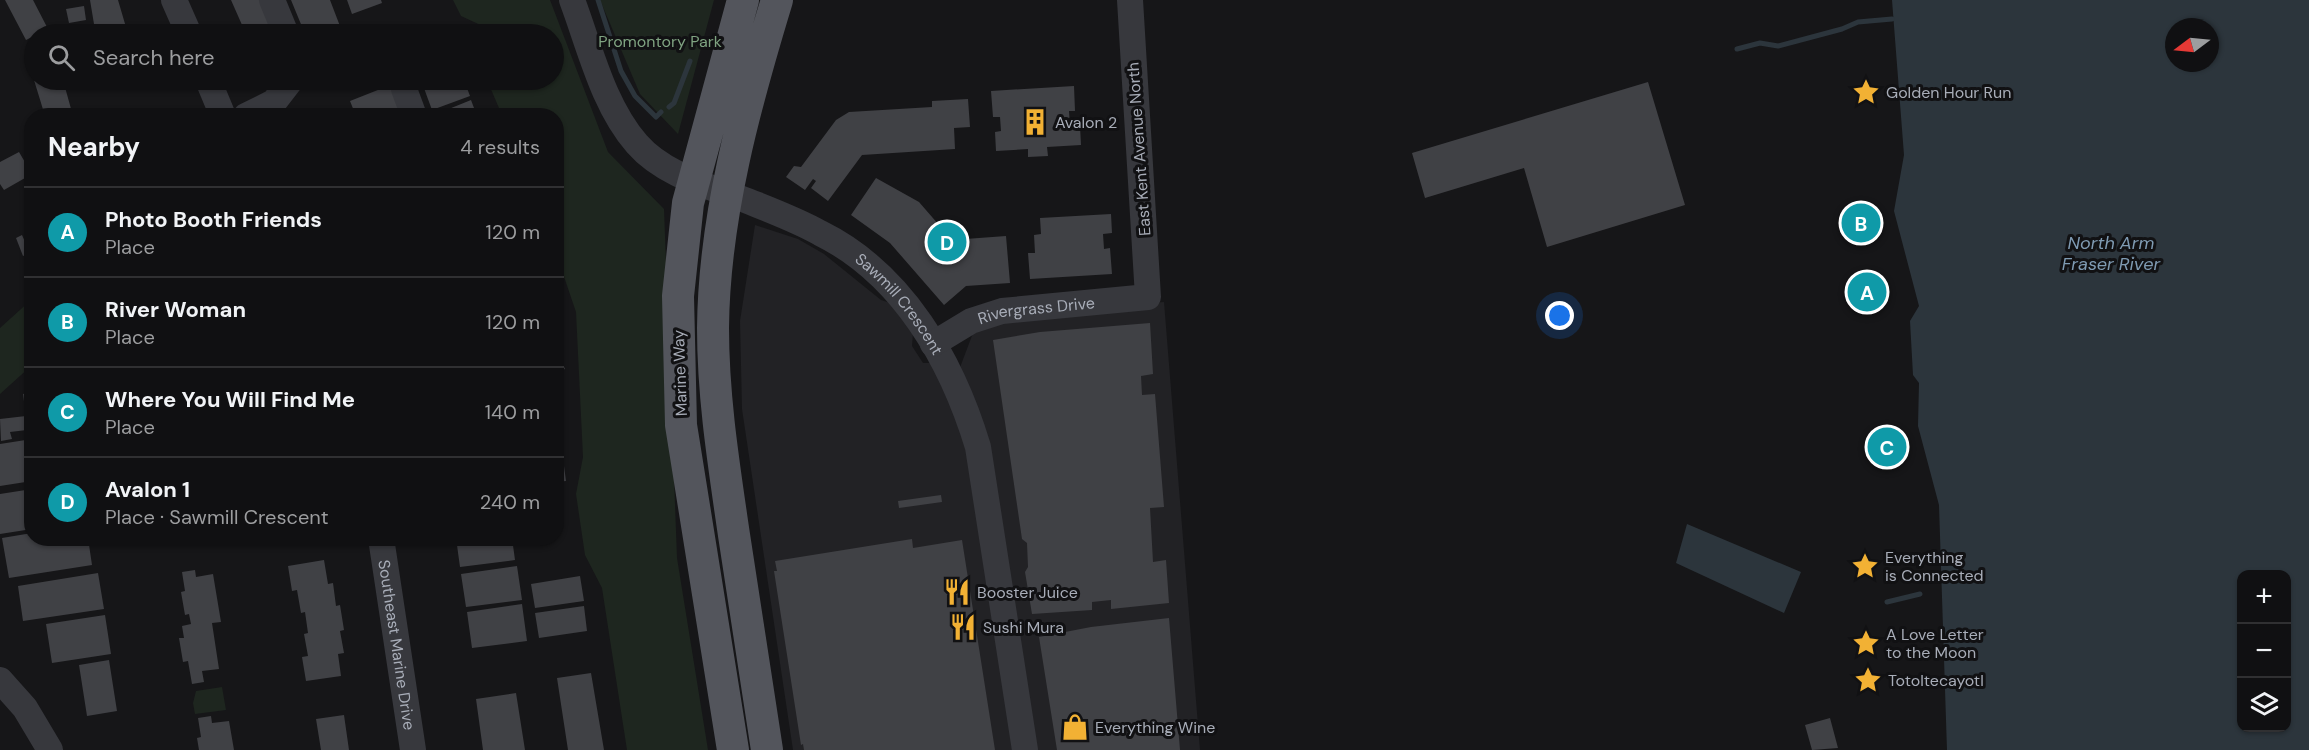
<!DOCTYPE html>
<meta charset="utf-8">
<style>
body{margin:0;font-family:"DM Sans",sans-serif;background:#19191b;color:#f1f3f6}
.controls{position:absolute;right:18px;bottom:18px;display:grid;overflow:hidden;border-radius:12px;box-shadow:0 2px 4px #0004}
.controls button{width:54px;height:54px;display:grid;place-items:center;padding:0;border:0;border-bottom:2px solid #303032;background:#101012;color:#f1f3f6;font:30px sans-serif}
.compass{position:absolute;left:2165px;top:18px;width:54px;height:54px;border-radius:50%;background:#101012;box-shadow:0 2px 4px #0004;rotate:254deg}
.you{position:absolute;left:1560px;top:316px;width:21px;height:21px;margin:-15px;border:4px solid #fff;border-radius:50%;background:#1a73e8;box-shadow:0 0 0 9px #1a73e833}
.badge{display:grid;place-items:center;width:39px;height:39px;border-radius:50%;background:#8c9099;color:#fff;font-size:20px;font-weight:700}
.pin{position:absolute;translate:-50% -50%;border:3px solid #fff;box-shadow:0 2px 6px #0006}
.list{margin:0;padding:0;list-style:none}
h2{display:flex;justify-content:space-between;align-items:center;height:78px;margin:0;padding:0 24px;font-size:26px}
h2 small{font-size:20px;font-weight:400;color:#9c9d9f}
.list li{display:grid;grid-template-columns:39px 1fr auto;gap:18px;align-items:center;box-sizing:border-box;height:90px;padding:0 24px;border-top:2px solid #303032}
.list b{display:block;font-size:22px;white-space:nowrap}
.list p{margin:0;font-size:20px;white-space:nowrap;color:#9c9d9f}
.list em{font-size:20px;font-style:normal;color:#9c9d9f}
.icon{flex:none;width:33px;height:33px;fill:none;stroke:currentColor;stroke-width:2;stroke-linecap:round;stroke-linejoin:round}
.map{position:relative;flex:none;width:2309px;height:750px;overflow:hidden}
.search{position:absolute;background:#101012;box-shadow:0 2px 4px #0004;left:24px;top:24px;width:540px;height:66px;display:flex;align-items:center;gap:15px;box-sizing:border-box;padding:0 21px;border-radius:33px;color:#9c9d9f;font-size:22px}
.panel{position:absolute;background:#101012;box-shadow:0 2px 4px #0004;left:24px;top:108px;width:540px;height:438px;border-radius:24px}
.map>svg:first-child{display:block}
.built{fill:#222225}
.green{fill:#1e261f}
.water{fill:#2c353c;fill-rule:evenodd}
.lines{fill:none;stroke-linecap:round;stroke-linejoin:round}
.stream{stroke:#2c353c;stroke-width:5}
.building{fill:#404145}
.minor{stroke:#37383d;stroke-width:26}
.major{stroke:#53555c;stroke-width:32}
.labels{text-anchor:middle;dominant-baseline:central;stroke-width:6;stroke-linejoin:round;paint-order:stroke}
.park-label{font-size:16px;fill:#7fa381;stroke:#111113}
.poi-label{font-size:16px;fill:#a8adb8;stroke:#111113;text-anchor:start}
.street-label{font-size:16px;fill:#a8adb8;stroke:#111113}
.water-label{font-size:18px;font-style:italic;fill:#7f9bb3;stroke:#111113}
</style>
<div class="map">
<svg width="2309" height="750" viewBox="0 0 2309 750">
<rect width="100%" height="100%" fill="#161618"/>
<path class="built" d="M755 225 798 239 824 254 881 300 890 303 913 333 912 346 923 363H931L950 394 976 325 1024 313 1164 302 1200 750H793L742 409 740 321Z"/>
<path class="green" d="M453 0H550L608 152 664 209 677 558 708 750H627L602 588 585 555 576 494 583 457 576 312 557 256 556 116 502 115 487 80H554V34H500L461 16Z
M600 0H714L678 134 640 94Z
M31 300V366L0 394V328Z
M222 687 226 710 195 714 193 703 196 691Z"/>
<path class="water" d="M1892 0H2309V750H1947L1939 505 1918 426 1919 383 1913 375 1910 321 1919 306 1894 211 1904 155ZM2174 27H2210V63H2174ZM2242 574H2286V728H2242Z
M1687 524 1801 572 1784 613 1676 563Z"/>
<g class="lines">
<path class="stream" d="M598 0 621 71 635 96 656 117 661 112
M1737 49 1760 43 1778 46 1842 29 1858 22 1892 19
M669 107 674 103 690 61
M1887 602 1920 594"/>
</g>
<path class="building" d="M5 0H33L48 29 26 40Z
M90 0H118L128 34H101L99 25 94 24Z
M231 0H261L276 34H246Z
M291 0H330L343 34H305Z
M347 0H381L382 3 352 14Z
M84 6 86 20 69 23 66 9Z
M93 30 94 34H72V33Z
M446 30 448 34H434Z
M34 50V77L27 52Z
M34 80H63L73 116H45Z
M421 80H464L470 96 432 110Z
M1648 82 1685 205 1547 247 1524 168 1425 198 1412 153Z
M393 84 405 116H356L350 101Z
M1074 86 1075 111H1069L1070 126H1080L1081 145 1047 147 1048 156 1028 157V149L996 151 995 132 1001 131 1000 117H993L991 91Z
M968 99 970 127 954 128 955 149 862 155 828 201 811 188 816 181 813 179 805 190 786 177 794 166 801 167 836 120 849 112 932 107V101Z
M471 100 477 116H434V115Z
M19 152 32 174 4 190 0 184V162Z
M876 178 919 202 952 240 1006 236 1010 283 966 286 944 305 890 243 851 215Z
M1111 214 1112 233 1103 234 1104 249 1110 248 1112 274 1030 279 1028 253H1035L1034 235 1041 234 1040 218Z
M32 221V235L26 223Z
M22 235 30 253 23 256 16 238Z
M32 253V274H31L25 259Z
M1150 323 1153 374 1141 376 1142 395 1155 394 1164 507 1150 508 1153 562 1166 560 1169 603 1111 609V600L1092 602V610L1032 614 1025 572 1028 567 1027 543 1022 539 993 340 1040 332Z
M556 348 565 369 556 372Z
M32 392V436L28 437 27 430 10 432 12 439 1 441 0 419 26 416 23 394Z
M556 422H561L564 446 556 447Z
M32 439V481L0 486V444Z
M556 451H562L566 481 556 482Z
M32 489V529L0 534V494Z
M941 495 942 502 899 508 898 501Z
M32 533V538H88L92 565 9 578 2 538Z
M456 538H512L515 560 460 567Z
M912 539 913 548 962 540 995 750H804L803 744 801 745 774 571H777L775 561Z
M324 560 328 584 333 583 336 606 340 605 344 630 340 631 344 653 338 654 341 676 306 681 302 657 308 656 304 634 308 633 305 612 301 613 297 590 292 591 288 566Z
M517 566 522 600 466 607 461 574Z
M195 570 196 577 213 574 221 622 212 623 219 669 202 671 204 682 192 684 188 661 183 662 179 638H184L182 626 191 624 189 614 185 615 181 592 185 591 182 572Z
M98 573 104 609 23 621 18 586Z
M580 576 584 601 535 608 531 584Z
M522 604 527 641 472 648 467 612Z
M584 606 587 631 539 638 535 613Z
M105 615 111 654 52 663 46 624Z
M1169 618 1180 750H1057L1039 637 1091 627Z
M109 660 117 711 87 716 79 665Z
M591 673 604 750H568L557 678Z
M516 693 525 750H483L476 699Z
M344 715 349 750H321L316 719Z
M211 716 212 723 229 721 234 750H199L197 738 201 737 198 718Z
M1830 718 1838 748 1812 750 1805 725Z"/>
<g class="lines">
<g class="minor">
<path d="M174 0 189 34"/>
<path d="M272 0 286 34"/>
<path id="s1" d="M572 0C590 48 603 105 637 144 664 175 709 186 745 200 770 210 797 220 820 233 903 274 952 361 978 447L1025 750"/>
<path d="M208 80 223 116"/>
<path d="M404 89 414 116"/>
<path d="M246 116 274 102 291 80"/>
<path id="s2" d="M933 344 971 321 1002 311 1148 297 1130 0"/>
<path id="s3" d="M381 538 413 750"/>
<path d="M0 680 25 708 50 750"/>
</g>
<path class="major" d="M733 750 681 425 678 296 688 203 743 0
M767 750C756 678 745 607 734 535 724 466 713 398 713 328 714 217 745 105 777 0"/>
</g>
<defs>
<symbol id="sight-bare" viewBox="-9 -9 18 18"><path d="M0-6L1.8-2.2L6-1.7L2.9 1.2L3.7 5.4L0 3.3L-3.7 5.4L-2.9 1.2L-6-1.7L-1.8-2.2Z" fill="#f2b134" stroke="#111113" stroke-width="2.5" paint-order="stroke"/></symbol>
<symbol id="building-bare" viewBox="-9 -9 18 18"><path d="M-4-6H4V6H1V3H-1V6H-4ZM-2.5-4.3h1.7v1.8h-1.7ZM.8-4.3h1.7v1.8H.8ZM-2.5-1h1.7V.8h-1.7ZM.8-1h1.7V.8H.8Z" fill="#f2b134" stroke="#111113" stroke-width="2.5" paint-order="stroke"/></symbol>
<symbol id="restaurant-bare" viewBox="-9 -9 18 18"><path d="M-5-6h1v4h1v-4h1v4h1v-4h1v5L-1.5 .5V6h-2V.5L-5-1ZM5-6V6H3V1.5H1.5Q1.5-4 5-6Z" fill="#f2b134" stroke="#111113" stroke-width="2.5" paint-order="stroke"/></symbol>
<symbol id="shop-bare" viewBox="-9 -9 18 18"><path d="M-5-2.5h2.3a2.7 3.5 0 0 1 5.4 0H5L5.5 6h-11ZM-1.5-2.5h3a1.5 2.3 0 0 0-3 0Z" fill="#f2b134" stroke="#111113" stroke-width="2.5" paint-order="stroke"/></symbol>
</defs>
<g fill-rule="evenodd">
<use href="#sight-bare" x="1847" y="73" width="38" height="38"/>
<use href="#building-bare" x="1016" y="103" width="38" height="38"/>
<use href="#sight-bare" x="1846" y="547" width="38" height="38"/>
<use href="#restaurant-bare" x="938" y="573" width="38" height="38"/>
<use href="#restaurant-bare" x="944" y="608" width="38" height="38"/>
<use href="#sight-bare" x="1847" y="624" width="38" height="38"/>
<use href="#sight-bare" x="1849" y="661" width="38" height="38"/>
<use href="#shop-bare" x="1056" y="708" width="38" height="38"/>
</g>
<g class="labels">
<g class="park-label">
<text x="660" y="41">Promontory Park</text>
</g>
<g class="poi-label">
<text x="1886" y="92">Golden Hour Run</text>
<text x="1055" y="122">Avalon 2</text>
<text x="1885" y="557">Everything<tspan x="1885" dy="18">is Connected</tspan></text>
<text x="977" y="592">Booster Juice</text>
<text x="983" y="627">Sushi Mura</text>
<text x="1886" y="634">A Love Letter<tspan x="1886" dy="18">to the Moon</tspan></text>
<text x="1888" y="680">Totoltecayotl</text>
<text x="1095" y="727">Everything Wine</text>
</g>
<g class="street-label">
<text transform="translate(1139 149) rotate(-94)">East Kent Avenue North</text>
<text stroke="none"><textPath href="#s1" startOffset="472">Sawmill Crescent</textPath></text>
<text stroke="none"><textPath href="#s2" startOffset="111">Rivergrass Drive</textPath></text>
<text transform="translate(680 373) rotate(-92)">Marine Way</text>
<text stroke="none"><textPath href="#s3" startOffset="108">Southeast Marine Drive</textPath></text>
</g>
<g class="water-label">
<text x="2111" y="243">North Arm<tspan x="2111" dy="21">Fraser River</tspan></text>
</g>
</g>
</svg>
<div class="controls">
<button>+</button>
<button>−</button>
<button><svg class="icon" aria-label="layers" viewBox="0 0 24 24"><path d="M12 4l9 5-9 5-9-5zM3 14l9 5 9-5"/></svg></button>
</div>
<svg class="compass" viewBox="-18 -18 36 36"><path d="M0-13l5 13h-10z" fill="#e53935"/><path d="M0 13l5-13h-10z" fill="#9c9d9f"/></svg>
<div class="you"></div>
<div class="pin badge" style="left:1867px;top:292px;background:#0f9aa8">A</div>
<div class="pin badge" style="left:1861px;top:223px;background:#0f9aa8">B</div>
<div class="pin badge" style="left:1887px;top:447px;background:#0f9aa8">C</div>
<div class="pin badge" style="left:947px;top:242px;background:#0f9aa8">D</div>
<div class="search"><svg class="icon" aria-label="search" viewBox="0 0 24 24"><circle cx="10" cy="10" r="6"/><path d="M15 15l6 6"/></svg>Search here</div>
<section class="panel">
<h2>Nearby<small>4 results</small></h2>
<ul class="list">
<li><span class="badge" style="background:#0f9aa8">A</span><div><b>Photo Booth Friends</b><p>Place</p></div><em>120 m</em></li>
<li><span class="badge" style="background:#0f9aa8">B</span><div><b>River Woman</b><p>Place</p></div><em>120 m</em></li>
<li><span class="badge" style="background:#0f9aa8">C</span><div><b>Where You Will Find Me</b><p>Place</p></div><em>140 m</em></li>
<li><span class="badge" style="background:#0f9aa8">D</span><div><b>Avalon 1</b><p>Place · Sawmill Crescent</p></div><em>240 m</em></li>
</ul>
</section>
</div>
